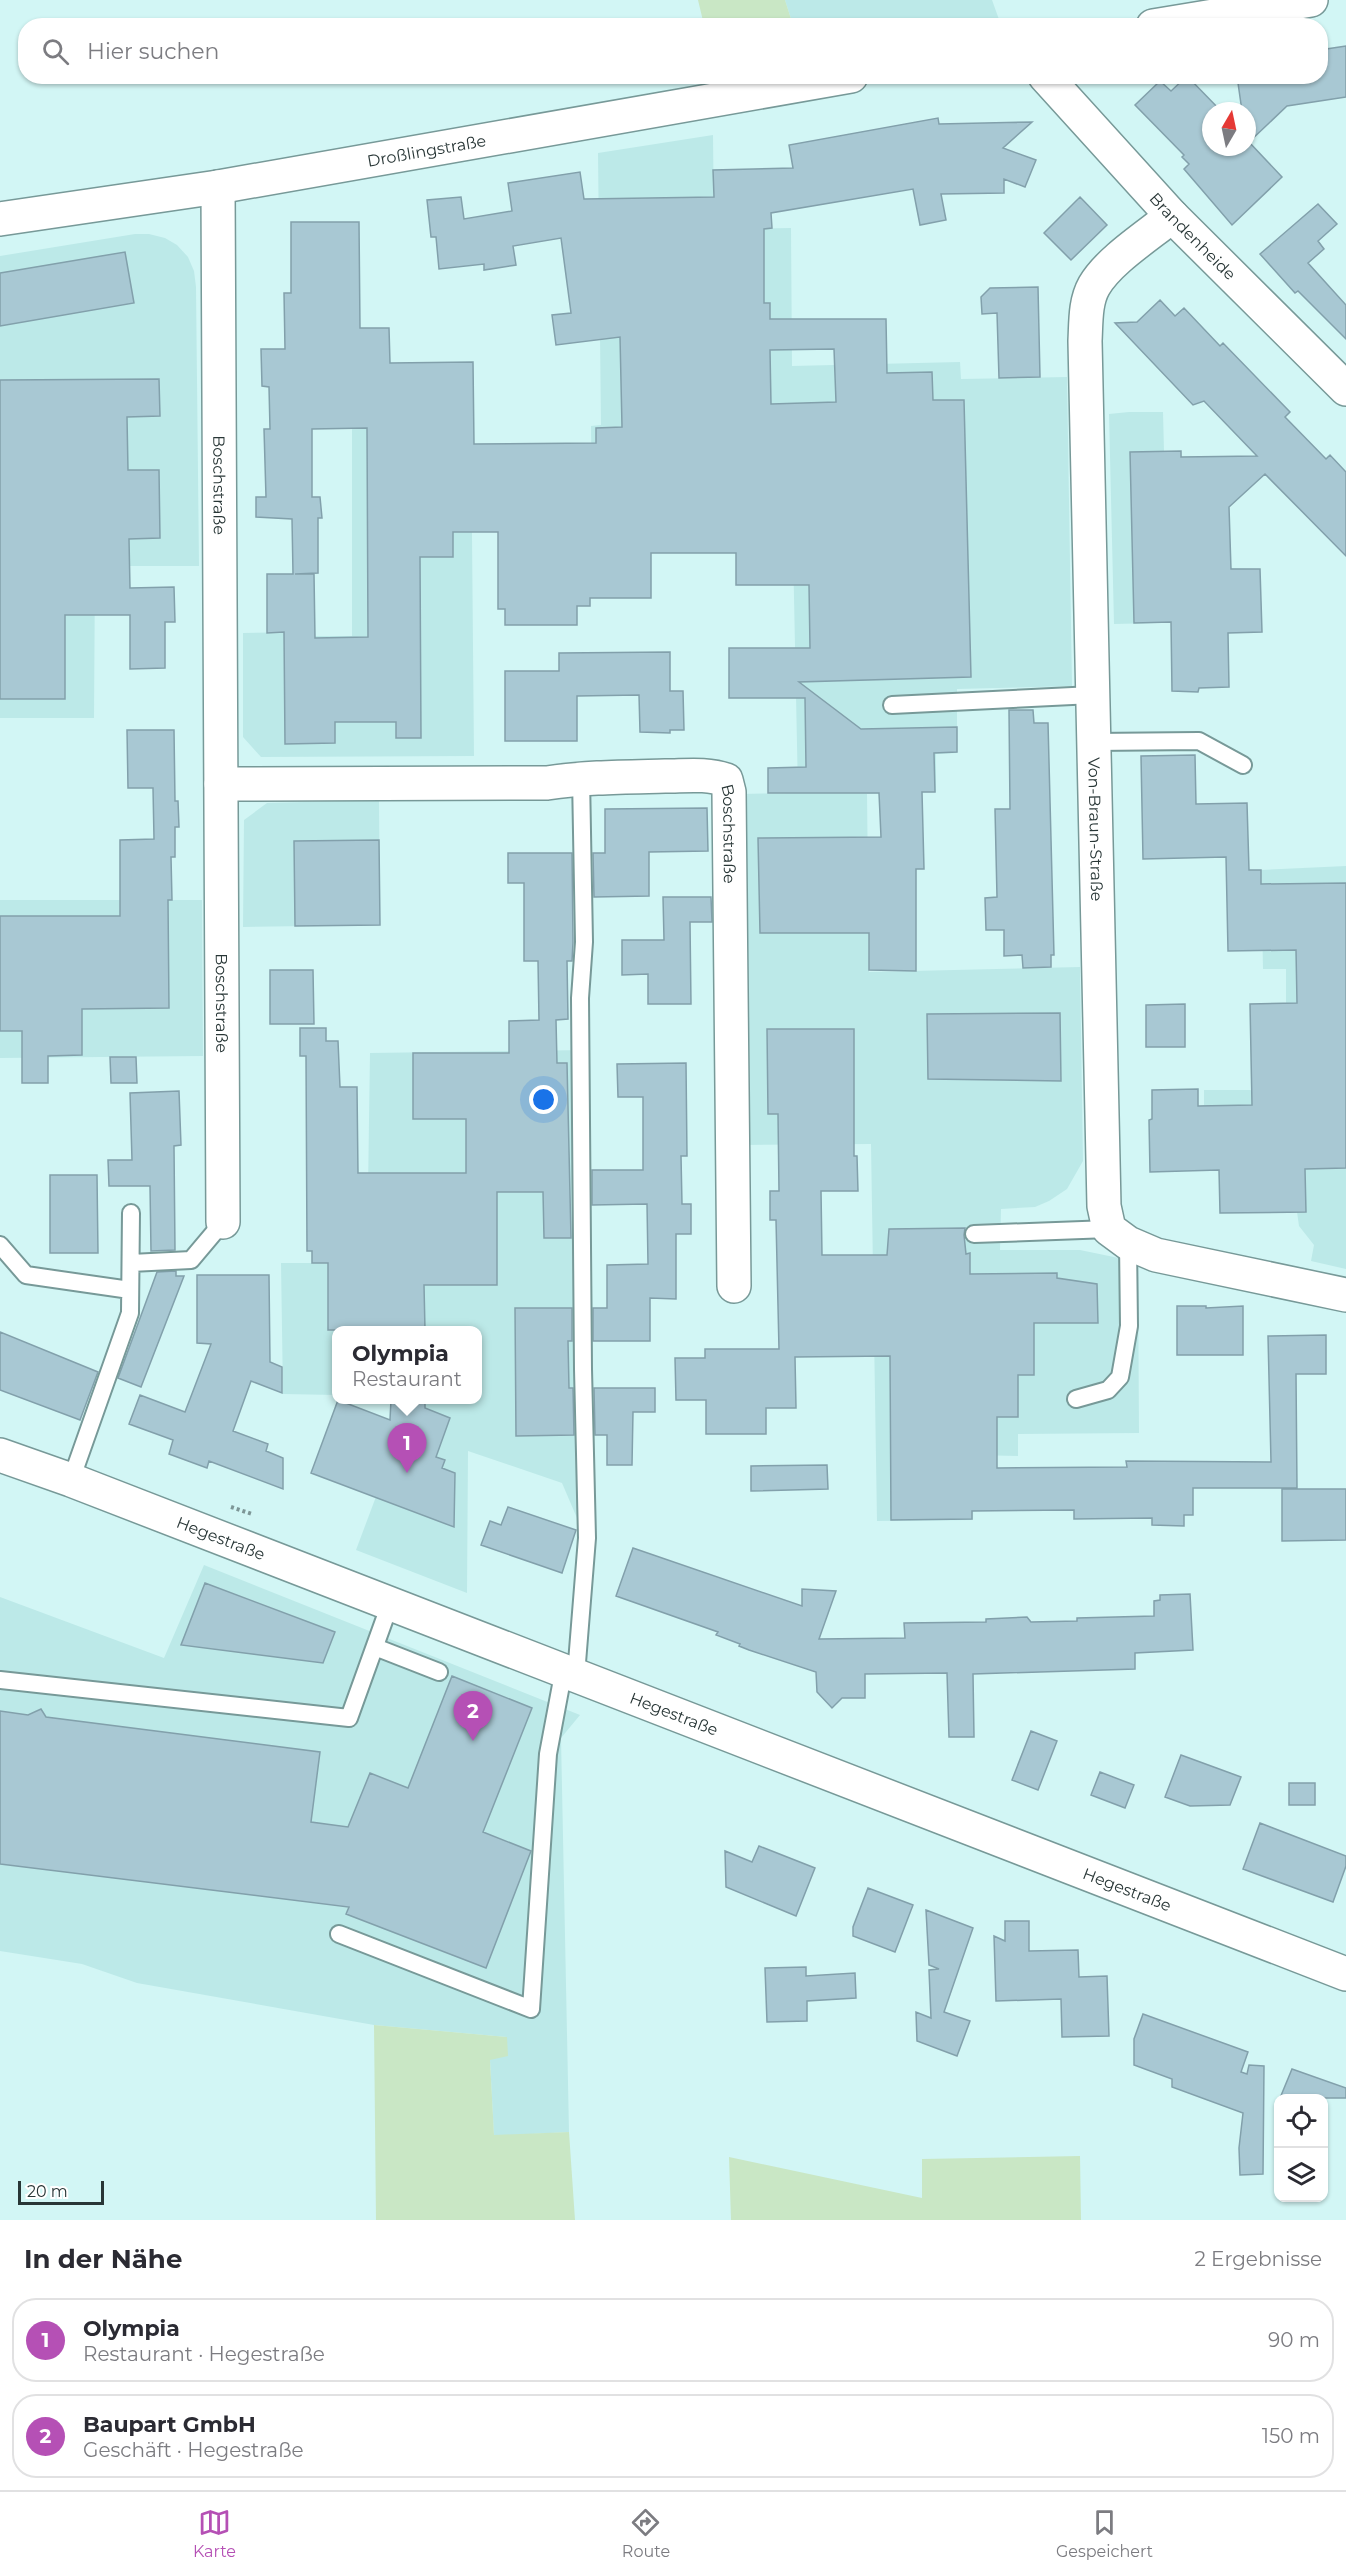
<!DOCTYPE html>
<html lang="de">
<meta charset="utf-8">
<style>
body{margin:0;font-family:Montserrat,sans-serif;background:#f2f2f3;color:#2b2b33}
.controls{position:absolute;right:18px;bottom:18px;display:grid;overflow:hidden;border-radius:12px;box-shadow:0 2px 4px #0004}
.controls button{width:54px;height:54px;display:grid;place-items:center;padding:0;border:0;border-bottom:2px solid #e1e1e2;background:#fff;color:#2b2b33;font:30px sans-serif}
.compass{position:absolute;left:1202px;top:102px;width:54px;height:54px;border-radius:50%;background:#fff;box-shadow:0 2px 4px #0004;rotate:9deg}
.scale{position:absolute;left:18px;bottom:15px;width:86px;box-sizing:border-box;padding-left:6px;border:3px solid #283636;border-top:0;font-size:16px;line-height:21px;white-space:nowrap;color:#283636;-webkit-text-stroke:4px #fff;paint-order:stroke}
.you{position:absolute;left:544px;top:1100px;width:21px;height:21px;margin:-15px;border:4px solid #fff;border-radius:50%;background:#1a73e8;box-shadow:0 0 0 9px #1a73e833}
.badge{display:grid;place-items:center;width:39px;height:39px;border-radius:50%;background:#b550b5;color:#fff;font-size:20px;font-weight:700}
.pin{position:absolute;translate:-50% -50px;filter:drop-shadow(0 2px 3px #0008)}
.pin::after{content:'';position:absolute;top:32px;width:21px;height:18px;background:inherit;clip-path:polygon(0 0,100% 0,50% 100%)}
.popup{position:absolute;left:332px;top:1326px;width:150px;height:78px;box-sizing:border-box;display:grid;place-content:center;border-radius:12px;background:#fff;filter:drop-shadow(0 2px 4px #0005);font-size:20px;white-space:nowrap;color:#7c7c81}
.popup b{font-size:22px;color:#2b2b33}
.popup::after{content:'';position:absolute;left:50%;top:100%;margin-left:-12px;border:12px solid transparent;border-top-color:#fff}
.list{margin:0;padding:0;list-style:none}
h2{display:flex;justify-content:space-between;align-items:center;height:78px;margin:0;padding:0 24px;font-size:26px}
h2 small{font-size:20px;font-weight:400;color:#7c7c81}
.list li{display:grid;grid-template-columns:39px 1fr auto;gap:18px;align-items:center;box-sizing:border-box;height:84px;margin:0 12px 12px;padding:0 12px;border:2px solid #e1e1e2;border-radius:24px}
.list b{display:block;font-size:22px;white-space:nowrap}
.list p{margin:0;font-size:20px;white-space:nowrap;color:#7c7c81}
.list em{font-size:20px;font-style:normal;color:#7c7c81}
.icon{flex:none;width:33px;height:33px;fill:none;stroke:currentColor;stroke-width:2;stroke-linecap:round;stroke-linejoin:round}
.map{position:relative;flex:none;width:1346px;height:2220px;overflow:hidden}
.search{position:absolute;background:#fff;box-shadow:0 2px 4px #0004;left:18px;right:18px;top:18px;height:66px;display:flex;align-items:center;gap:15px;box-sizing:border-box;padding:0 21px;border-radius:24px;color:#7c7c81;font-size:22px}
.sheet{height:270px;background:#fff}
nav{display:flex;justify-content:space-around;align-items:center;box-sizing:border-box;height:84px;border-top:2px solid #e1e1e2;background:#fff;font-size:16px;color:#7c7c81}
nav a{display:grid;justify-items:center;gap:3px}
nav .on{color:#b550b5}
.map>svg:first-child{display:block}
.built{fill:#bce9e8}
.green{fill:#c9e7c5}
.building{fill:#a8c8d3;stroke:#82a0ab;stroke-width:1.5;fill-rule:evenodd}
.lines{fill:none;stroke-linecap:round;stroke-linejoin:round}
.service-casing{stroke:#779998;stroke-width:20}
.minor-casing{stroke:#779998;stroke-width:36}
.tertiary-casing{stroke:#779998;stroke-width:36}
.path{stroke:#7d9696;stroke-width:4;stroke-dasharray:3 3;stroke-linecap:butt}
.service{stroke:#fff;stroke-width:16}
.minor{stroke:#fff;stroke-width:33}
.tertiary{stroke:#fff;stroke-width:33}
.labels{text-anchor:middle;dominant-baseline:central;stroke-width:5;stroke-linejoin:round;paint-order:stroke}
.street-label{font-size:16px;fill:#283636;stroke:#fff}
</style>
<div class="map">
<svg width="1346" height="2220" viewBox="0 0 1346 2220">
<rect width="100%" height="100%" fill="#d2f6f5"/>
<path class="built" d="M785 0H992L1001 25H793Z
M713 135 714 229 791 228 792 366 960 362 961 379 1067 377 1072 686 957 689V753L936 754V792L867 794 869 972 1080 967 1083 1161 1067 1189 1049 1201 1035 1207 1001 1209 1000 1250H1080L1138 1262 1139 1433 1018 1434V1456L974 1455 973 1520 877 1521 871 1144 743 1145 740 794 798 793 792 499H592L591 426 601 425 598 153Z
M135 234H149L165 238 177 245 188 257 194 271 196 287 199 566H95L94 718H0V256Z
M1129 412H1163L1164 451H1181L1182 457 1209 456 1210 483 1217 513H1229L1231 568 1260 569 1262 632 1240 633 1239 621 1114 624 1109 414Z
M471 426 474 756 261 757 243 737V633L308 632V636H352V427Z
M379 800 380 925 243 927 244 820 267 803Z
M1346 866V1269L1311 1261 1314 1245 1299 1226 1297 1212 1220 1213 1219 1171H1205L1203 1119 1200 1118V1106L1204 1105V1090H1251L1250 1004 1286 1003V969H1263L1261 870Z
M0 900H202L203 1056 0 1058Z
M590 1050 594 1518H577L562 1483 468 1451 467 1593 356 1550 407 1414 391 1407V1400H478V1330H336V1395L283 1394 281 1263H391L368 1190 370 1053Z
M204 1565 580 1715 561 1738 569 2132 494 2136 490 2060 507 2037 374 2025 137 1983 82 1964 0 1951V1597L164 1658Z"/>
<path class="green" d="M698 0H785L793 25H704Z
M374 2025 507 2037 508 2056 490 2060 494 2135 569 2132 575 2220H376Z
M1080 2156 1081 2220H731L729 2157 922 2198V2159Z"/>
<path class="building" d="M1346 46V97L1287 106 1249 142 1282 177 1232 225 1184 169 1189 164 1182 157 1184 155 1135 105 1160 81 1171 91 1187 76 1221 111H1211V147H1247V111H1242L1237 76H1320V50Z
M938 118 939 124 1032 122 1003 148 1036 160 1025 187 1004 179V193L941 194 946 220 920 225 913 189 771 213 772 228 764 229V303H770V319H886L887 373 932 372 933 400H964L971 677 799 682 861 729 957 727V752L934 753 935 792H922L924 869H916V971L869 970V933H760L758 838 881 837 879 793H768V768L806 767 805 698H729V648H810L809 585H736V553H651V598H590V606H577V625H505V609H498V532H453V557H420L421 738H396V722H335V743L285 744 284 632 267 633V574H293L292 519 256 517V497H266L264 429H270L269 387 262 386 261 349H285L284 293H291V222H359L360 328H389L390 363 473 362 474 444 596 443V428L622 427 620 337 556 345 552 315 571 313 561 238 513 246 516 265 484 270V264L439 269 436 237H431L427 200 461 197 464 219 512 211 508 183 580 172 584 199 714 197 713 170 793 168 789 145ZM834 349 836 402 771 404 770 350ZM367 428 368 637 315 638 314 574H295L318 573V518H322L320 497H312V429Z
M1080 197 1107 225 1071 260 1044 233Z
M1318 204 1337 224 1318 241 1324 249 1308 263 1346 305V339L1298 291 1295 293 1260 254Z
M125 252 134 303 0 326V273Z
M1038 287 1040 377 999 378 997 313 982 314 981 297 990 288Z
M1160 300 1175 316 1184 308 1220 346 1223 343 1290 412 1285 417 1326 459 1330 455 1346 472V556L1265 474 1229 507 1231 569H1260L1262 632 1228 633 1229 687 1199 688 1198 692 1172 691 1171 622 1134 623 1130 452 1181 451V457L1257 456 1204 401 1193 405 1115 323 1137 322Z
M159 379 160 416 127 417 128 470H159L160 538 129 539 130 588 174 587 175 622H165V668L130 669V615H65V699H0V380Z
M670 652V691H683L684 730H670V733L640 732 639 695 577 696V741H505V671H559V653Z
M1009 710H1033L1034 723H1048L1054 955H1051V967L1023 968 1022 955 1004 956V930H986L985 898 997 897 995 809H1010Z
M127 730H174L175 801H178L179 827H175V857H171L172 900H168L169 1008 82 1009V1055L48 1056V1083H22V1031H0V916H120V840L154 839 153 788H128Z
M1195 755 1196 804 1247 803 1249 870H1261V884L1346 883V1168L1305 1169 1306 1212 1220 1213 1219 1170 1150 1172 1149 1120 1152 1119V1090L1198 1089V1106L1252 1105 1250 1004 1297 1003 1296 950 1228 951 1226 857 1143 859 1141 756Z
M707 808 708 851 649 852V896L594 897 593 853H605V809Z
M379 840 380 925 295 926 294 841Z
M508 853H572L573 942 572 961H567L568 1019 556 1020 557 1063H567L571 1238H544L543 1192H497V1285H424L425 1330H328V1263H312V1251H307L306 1056H300V1028H326V1041H338L340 1087H357L358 1173H466V1119H413V1053H509V1021L539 1020 538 961H524V883H508Z
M663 897H711L712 922H690L691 1004H648V974L622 975V940H664Z
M270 970H313L314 1024H270Z
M1185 1004V1047H1146V1005Z
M1060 1013 1061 1081 928 1079 927 1014Z
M767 1029H854V1156H857L858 1191H821L822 1255H887L889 1229 965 1228 964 1235 966 1254 970 1253V1274L1057 1273V1278L1097 1284 1098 1323H1034V1375H1018V1417H997V1468L1127 1467 1126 1461 1271 1462 1268 1336 1326 1335V1374H1296L1297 1488H1193V1515H1184V1526L1152 1525V1518L1074 1519V1510L972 1511V1519L891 1520 890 1356 795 1357 796 1408H766V1434H706V1400H676L675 1358H705V1349H779L776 1220H770V1191H779L778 1114H768Z
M110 1057H136L137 1083H111Z
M686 1063 687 1156H681L682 1204H691V1234H676V1299L650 1298V1341H593V1308H607V1265L648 1264 647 1204 592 1205V1170H643V1097H618L617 1064Z
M179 1091 181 1145 174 1146 175 1250 151 1251 150 1186H109L108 1160H132L130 1093Z
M50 1175H97L98 1253H50Z
M176 1271V1276H184L141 1387 118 1378 157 1272Z
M197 1275H269L270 1362 282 1367V1393L251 1381 233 1431 268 1444 266 1451 283 1458V1489L209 1461 207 1468 169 1454 173 1440 129 1424 140 1395 185 1412 211 1344 197 1343Z
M1177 1306H1206V1308L1243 1306V1355H1177Z
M515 1308H572V1341H568L569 1388H573L574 1435 516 1436Z
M0 1332 98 1372 80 1420 0 1390Z
M594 1388H655V1412H633L632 1465H607V1435H595Z
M338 1400 390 1420 391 1400H425V1408L450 1418 436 1457 445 1460 442 1468 455 1473 454 1527 311 1473Z
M827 1465 828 1489 751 1491V1466Z
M1282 1489H1346V1540L1282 1541Z
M508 1507 576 1530 562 1573 481 1545 490 1521 501 1525Z
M633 1548 802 1606V1589L836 1591 819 1639 905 1638 904 1623 986 1622V1619L1027 1617 1031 1622 1077 1621V1618L1154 1616V1601L1160 1600V1595L1190 1594 1193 1650 1135 1653V1669L973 1674 974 1737H949L947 1673 865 1674V1698H842L832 1708 817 1692 816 1672 749 1650 739 1646 740 1644 716 1635 718 1632 616 1596Z
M205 1583 335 1632 323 1663 181 1645Z
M452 1676 532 1708 483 1832 531 1851 486 1968 346 1914 349 1907 0 1864V1711L28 1715 41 1709 46 1717 320 1752 311 1822 348 1827 370 1773 408 1788Z
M1031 1731 1057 1741 1038 1790 1012 1780Z
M1181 1755 1241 1777 1230 1805 1190 1806 1165 1797Z
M1100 1772 1134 1785 1125 1808 1091 1795Z
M1289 1783H1315V1805H1289Z
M1260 1823 1346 1856V1866L1333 1902 1243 1869Z
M759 1846 815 1868 796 1916 726 1887 725 1851 752 1862Z
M868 1888 913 1905 895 1952 853 1936V1927Z
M926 1910 973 1928 944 2012 970 2021 957 2056 917 2041 916 2012 931 2018 929 1970 939 1969 929 1965Z
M1005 1921H1029V1951L1078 1950 1079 1977 1107 1976 1109 2036 1062 2037 1061 1999 996 2001 994 1936 1005 1941Z
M806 1967V1976L855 1973 856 1998 807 2001V2021L767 2022 765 1968Z
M1143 2014 1248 2052 1241 2072 1247 2074 1249 2065 1264 2066 1263 2174 1240 2175 1239 2148 1243 2113 1172 2087V2079L1134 2065V2039Z
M1292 2069 1346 2088V2098H1280Z"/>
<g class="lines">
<defs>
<path id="service" d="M892 705 1093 695
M1093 742 1199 741 1243 765
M974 1234 1109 1229
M0 1245 26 1275 130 1290
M131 1263 191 1260 223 1222
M1076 1399 1108 1390 1120 1377 1129 1326 1128 1243
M71 1480 130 1313 131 1213
M375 1647 439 1672
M576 1675 587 1538 583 1369 580 998 584 942 581 777
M0 1680 349 1718 390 1604
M339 1934 531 2009 548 1754 564 1669"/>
<g id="minor">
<path d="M1153 26 1311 0"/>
<path id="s1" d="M1045 76 1172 216 1346 389"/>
<path id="s2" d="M218 187 223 1222"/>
<path id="s3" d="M1172 216C1149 235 1109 260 1094 286 1085 302 1086 322 1085 341L1104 1206 1109 1229 1128 1243 1156 1255 1346 1295"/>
<path id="s4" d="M0 219 218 187 851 76"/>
<path id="s5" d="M221 784 547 783C586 777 625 777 665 776 685 776 707 773 726 780L729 792 734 1286"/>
</g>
<g id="tertiary">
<path id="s6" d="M0 1455 71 1480 1346 1974"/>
</g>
</defs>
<use href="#service" class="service-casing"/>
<use href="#minor" class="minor-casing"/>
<use href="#tertiary" class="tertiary-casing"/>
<path class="path" d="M231 1507 252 1514"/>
<use href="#service" class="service"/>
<use href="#minor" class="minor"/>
<use href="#tertiary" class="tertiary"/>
</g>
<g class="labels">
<g class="street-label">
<text stroke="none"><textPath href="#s4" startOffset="432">Droßlingstraße</textPath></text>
<text stroke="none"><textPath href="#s1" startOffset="218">Brandenheide</textPath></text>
<text stroke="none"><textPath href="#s2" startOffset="298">Boschstraße</textPath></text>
<text stroke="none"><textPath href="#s3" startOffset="650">Von-Braun-Straße</textPath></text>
<text stroke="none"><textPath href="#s5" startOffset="560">Boschstraße</textPath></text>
<text stroke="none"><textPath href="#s2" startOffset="816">Boschstraße</textPath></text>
<text stroke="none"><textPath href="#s6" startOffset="236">Hegestraße</textPath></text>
<text stroke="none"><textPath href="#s6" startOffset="722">Hegestraße</textPath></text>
<text stroke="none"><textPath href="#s6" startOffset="1208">Hegestraße</textPath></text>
</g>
</g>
</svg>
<div class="controls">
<button><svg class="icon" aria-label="locate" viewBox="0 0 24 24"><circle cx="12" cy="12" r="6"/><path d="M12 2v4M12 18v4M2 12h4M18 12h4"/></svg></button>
<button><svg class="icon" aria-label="layers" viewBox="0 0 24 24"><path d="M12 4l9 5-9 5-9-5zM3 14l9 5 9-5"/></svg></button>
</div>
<svg class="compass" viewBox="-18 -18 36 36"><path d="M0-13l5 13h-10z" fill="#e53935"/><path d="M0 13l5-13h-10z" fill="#7c7c81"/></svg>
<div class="scale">20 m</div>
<div class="you"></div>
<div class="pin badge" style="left:407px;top:1473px">1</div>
<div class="popup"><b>Olympia</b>Restaurant</div>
<div class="pin badge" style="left:473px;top:1741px">2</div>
<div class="search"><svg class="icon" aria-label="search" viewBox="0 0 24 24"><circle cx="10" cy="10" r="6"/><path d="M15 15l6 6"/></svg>Hier suchen</div>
</div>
<section class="sheet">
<h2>In der Nähe<small>2 Ergebnisse</small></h2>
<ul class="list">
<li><span class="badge">1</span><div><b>Olympia</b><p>Restaurant · Hegestraße</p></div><em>90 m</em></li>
<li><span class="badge">2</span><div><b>Baupart GmbH</b><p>Geschäft · Hegestraße</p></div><em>150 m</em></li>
</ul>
</section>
<nav>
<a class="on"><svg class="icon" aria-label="map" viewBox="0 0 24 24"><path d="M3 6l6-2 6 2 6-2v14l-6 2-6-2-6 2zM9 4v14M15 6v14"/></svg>Karte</a>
<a><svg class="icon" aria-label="directions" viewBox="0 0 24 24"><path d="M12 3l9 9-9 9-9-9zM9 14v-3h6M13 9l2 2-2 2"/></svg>Route</a>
<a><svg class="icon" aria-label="saved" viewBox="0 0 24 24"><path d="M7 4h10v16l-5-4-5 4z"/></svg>Gespeichert</a>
</nav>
